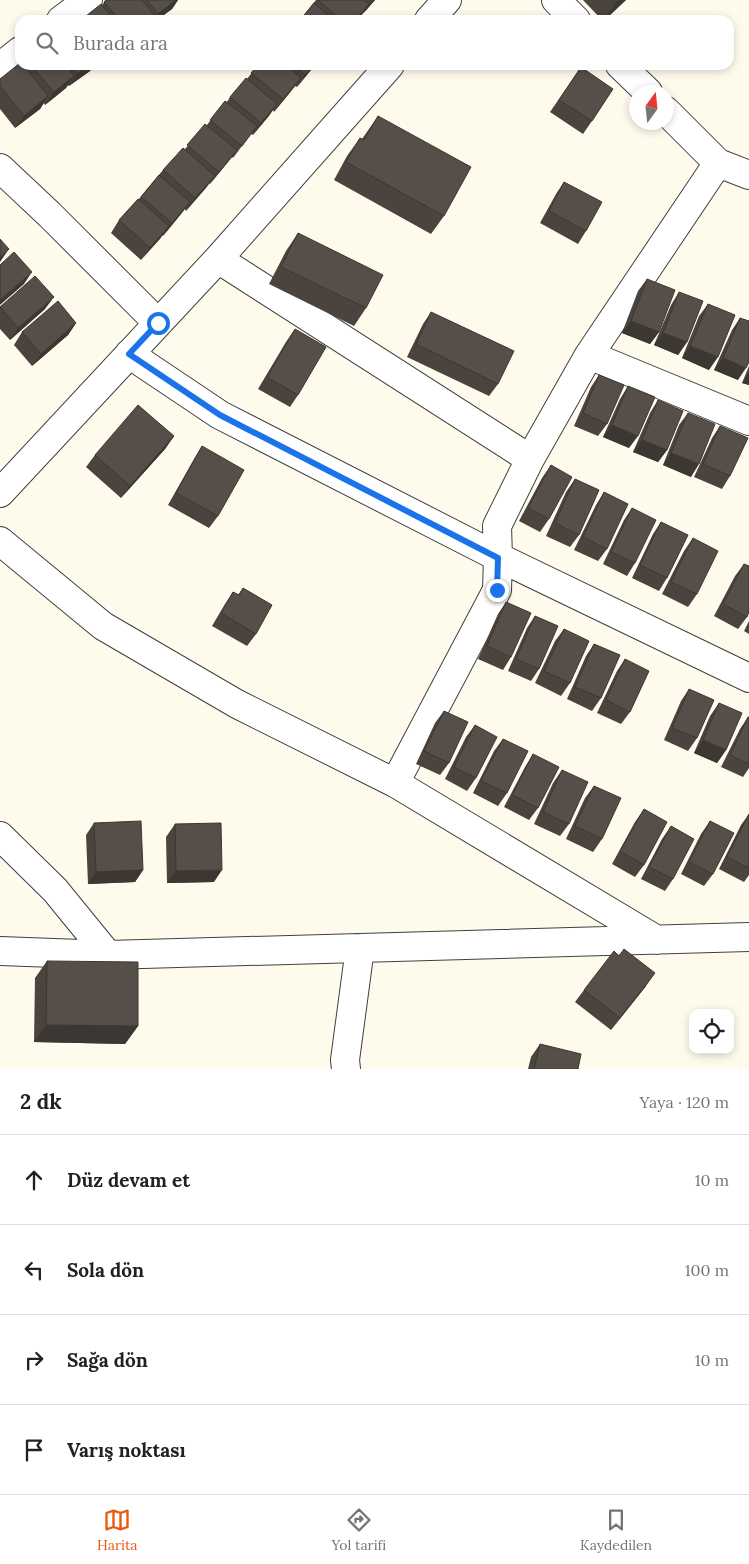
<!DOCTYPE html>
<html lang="tr">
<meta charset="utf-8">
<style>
body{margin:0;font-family:Lora,serif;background:#f6f6f6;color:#202124}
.controls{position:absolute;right:15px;bottom:15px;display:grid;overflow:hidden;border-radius:10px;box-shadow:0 2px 8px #0003}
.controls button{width:45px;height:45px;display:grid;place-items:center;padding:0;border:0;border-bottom:1px solid #e0e0e0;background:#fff;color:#202124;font:25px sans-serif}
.compass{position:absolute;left:629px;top:85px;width:45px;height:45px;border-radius:50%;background:#fff;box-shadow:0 2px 8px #0003;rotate:15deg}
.stop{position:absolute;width:15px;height:15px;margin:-11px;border:4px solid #1a73e8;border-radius:50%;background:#fff}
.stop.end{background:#1a73e8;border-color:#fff;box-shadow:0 1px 5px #0008}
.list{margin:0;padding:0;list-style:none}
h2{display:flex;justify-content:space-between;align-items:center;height:65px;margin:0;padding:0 20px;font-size:21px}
h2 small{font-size:16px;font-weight:400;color:#757577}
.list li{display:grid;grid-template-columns:32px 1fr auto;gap:15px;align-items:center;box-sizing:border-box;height:90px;padding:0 20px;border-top:1px solid #e0e0e0}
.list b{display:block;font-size:19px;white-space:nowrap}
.list em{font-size:16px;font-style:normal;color:#757577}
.icon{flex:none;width:28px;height:28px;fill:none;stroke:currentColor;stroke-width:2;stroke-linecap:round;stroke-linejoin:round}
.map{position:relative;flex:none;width:749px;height:1069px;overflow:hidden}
.search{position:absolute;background:#fff;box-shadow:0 2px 8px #0003;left:15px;right:15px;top:15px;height:55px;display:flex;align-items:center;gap:12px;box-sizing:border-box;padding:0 18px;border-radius:15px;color:#757577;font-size:19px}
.sheet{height:425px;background:#fff}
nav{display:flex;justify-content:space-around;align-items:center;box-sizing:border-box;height:70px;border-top:1px solid #e0e0e0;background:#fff;font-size:14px;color:#757577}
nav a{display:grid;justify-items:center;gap:2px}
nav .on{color:#ea580c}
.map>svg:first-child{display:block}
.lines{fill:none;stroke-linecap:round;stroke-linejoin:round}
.minor-casing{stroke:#404040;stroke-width:30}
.minor{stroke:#fff;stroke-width:28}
.wall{fill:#4a433e}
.shaded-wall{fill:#3c3732}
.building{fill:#564e48;stroke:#3c3732}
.route{stroke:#1a73e8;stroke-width:6}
</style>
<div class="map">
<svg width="749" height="1069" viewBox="0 0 749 1069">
<rect width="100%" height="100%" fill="#fffbec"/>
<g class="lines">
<defs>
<path id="minor" d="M556 0 576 20
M61 20 88 0
M429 20 447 0
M620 65 648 92
M0 67 20 51
M666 111 718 163 749 175
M0 168 50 215 158 323
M218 259 530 459
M129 354 220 415 498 557 749 678
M589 355 749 421
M0 493 218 259 390 65
M0 541 103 626 237 704 395 783 657 940
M395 783 497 590 498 557 497 526 530 459 589 355 718 163
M0 836 55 890 108 955
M0 951 108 955 749 937
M346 1069 345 1060 360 948"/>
</defs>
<use href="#minor" class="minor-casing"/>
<use href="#minor" class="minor"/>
</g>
<path class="wall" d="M106 0H178L172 9 157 20H81L102 5Z
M316 0H375L357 20H300Z
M583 0H626L605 20H602Z
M20 65H99L95 68 93 66 90 71 69 86 68 85 66 88 45 105 44 103 40 109 15 128 0 109V79Z
M258 65H315L297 87 295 86 274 112 273 110 253 135 251 134 233 158 232 157 210 184 209 183 186 211 185 209 163 236 162 235 141 260 111 233 119 220 138 200 163 170 184 150 207 125 225 101 227 102 230 97 247 79Z
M581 67 592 121 583 134 550 112Z
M378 116 444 216 431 234 334 180 347 156 360 138 362 139Z
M564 182 586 231 578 244 540 223 556 194Z
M298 233 366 308 354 326 269 284 286 251Z
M647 279 659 332 650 344 622 333 638 291Z
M679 292 687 342 678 355 654 345 671 305Z
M708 304 709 370 682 358 699 316Z
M0 307 45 309 10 340 0 329Z
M431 312 498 384 489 396 407 357 423 324Z
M740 318 738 380 714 370 732 330Z
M76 323 68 335 32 366 14 345 22 332Z
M295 329 298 395 290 407 258 389 286 342Z
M749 366V385L742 383Z
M599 375 607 424 598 436 574 426 591 387Z
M628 386 629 448 603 437 620 399Z
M658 400 667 450 658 462 633 452 650 413Z
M688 413 691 477 663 465 679 425Z
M720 426 730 476 722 489 694 477 712 438Z
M174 436 165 449 121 498 86 467 95 455Z
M202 446 218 516 209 528 168 505 194 459Z
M551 465 549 519 540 532 519 521 542 478Z
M575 479 579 535 570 547 546 536 566 492Z
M604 492 607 549 598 561 574 550 596 505Z
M632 508 635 563 627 576 603 564 624 520Z
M661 522 667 578 659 591 632 578 653 534Z
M693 538 697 594 688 607 662 594 684 551Z
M744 564 747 617 738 629 714 616 735 576Z
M243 588 256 634 247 646 212 626 225 604 233 592 238 595Z
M506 602 511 657 503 670 478 659 498 614Z
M535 616 539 669 531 681 508 671 527 628Z
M749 621V634L744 631Z
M564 629 570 683 561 696 535 683 555 641Z
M594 644 601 698 592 711 567 699 586 656Z
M625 659 630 712 621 724 597 713 617 671Z
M689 689 697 738 688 751 664 740 681 701Z
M719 703 726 750 717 763 694 753 710 716Z
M444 711 449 763 440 775 416 764 435 723Z
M748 717H749V768L743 777 721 767 740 729Z
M475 725 476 778 467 791 445 779 466 737Z
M503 739 507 793 498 806 473 793 494 751Z
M533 754 538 808 529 820 504 807 525 767Z
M562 770 569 824 560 836 534 824 553 783Z
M594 786 602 839 593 852 566 839 585 798Z
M644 809V865L635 877 612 864 635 822Z
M749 814V875L744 882 719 869 741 825Z
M710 821 713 874 704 886 681 874 701 834Z
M94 823 143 870 135 882 88 884 86 835Z
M175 824 214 882 167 883 166 837Z
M671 826 673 879 665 891 641 879 662 839Z
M47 961 138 1026 125 1044 34 1042 35 978Z
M646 986 611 1030 575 1002 584 990Z
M540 1044 578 1069H528L531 1057Z"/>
<path class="shaded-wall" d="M176 0H178L172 9 157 20H152L158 14Z
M372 0H375L363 14 371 1Z
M618 0H626L604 20Z
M369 4 360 17 357 20H355Z
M90 65H94L90 71 69 86 77 74Z
M314 65H315L297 87 305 75Z
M74 76 66 88 45 105 54 92Z
M301 78 292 90 274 112 283 99Z
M48 96 40 109 15 128 24 116Z
M277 104 269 116 253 135 261 123Z
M237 150 228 162 210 184 219 172Z
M215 176 206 188 186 211 195 198Z
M190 202 181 214 163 236 172 223Z
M169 226 160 239 141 260 150 248Z
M9 249 0 262V258Z
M32 272 24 284 0 305V300Z
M54 297 45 309 10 340 18 328Z
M631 321 659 332 650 344 622 333Z
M76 323 68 335 32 366 41 354Z
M663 333 687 342 678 355 654 345Z
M690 346 718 357 709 370 682 358Z
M723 358 746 368 738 380 714 370Z
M749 373V385L742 383Z
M612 425 638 436 629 448 603 437Z
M174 436 165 449 121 498 130 486Z
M642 440 667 450 658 462 633 452Z
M671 453 699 464 691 477 663 465Z
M703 740 726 750 717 763 694 753Z
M143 870 135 882 88 884 96 872Z
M222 870 214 882 167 883 176 871Z
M655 973 646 986 611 1030 620 1018Z
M46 1025 138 1026 125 1044 34 1042Z"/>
<path class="building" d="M106 0H142L156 17 152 20H119L104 2Z
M147 0H176L158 14Z
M318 0H364L369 4 355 20H341Z
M314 3 334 20H300Z
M101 4 114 20H81Z
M20 63V65H24L48 96 24 116 0 86V79Z
M31 65H66L74 76 54 92Z
M71 65H90L77 74Z
M258 65H286L301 78 283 99 251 73Z
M294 65H314L305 75Z
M581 67 613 89 592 121 559 100Z
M246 78 277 104 261 123 230 97Z
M225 101 257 126 242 146 210 120Z
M378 116 471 167 444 216 346 162 360 138 364 140Z
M205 124 237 150 219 172 187 145Z
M183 148 215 176 195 198 163 170Z
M159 175 190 202 172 223 141 197Z
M564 182 602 202 586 231 549 211Z
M138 199 169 226 150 248 119 220Z
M298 233 383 275 366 308 281 267Z
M0 239 9 249 0 258Z
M14 252 32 272 0 300V265Z
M35 276 54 297 18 328 0 307Z
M647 279 675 290 659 332 631 321Z
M679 292 703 301 687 342 663 333Z
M58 301 76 323 41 354 22 332Z
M708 304 735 315 718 357 690 346Z
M431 312 514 351 498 384 416 344Z
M740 318 749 321V362L746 368 723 358Z
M295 329 326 347 298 395 267 377Z
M599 375 624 385 607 424 583 413Z
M628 386 655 397 638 436 612 425Z
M658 400 683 411 667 450 642 440Z
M138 405 174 436 130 486 95 455Z
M688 413 715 424 699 464 671 453Z
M720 426 748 438 730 476 703 464Z
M202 446 244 470 218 516 176 493Z
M551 465 572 477 549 519 528 508Z
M575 479 599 490 579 535 555 523Z
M604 492 628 504 607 549 583 537Z
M632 508 656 520 635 563 611 552Z
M661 522 688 535 667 578 640 565Z
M693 538 718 551 697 594 671 582Z
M744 564 749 566V612L747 617 723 604Z
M243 588 272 605 256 634 221 613 233 592 239 595Z
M506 602 531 613 511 657 487 646Z
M535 616 558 626 539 669 516 659Z
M564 629 589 641 570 683 544 671Z
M594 644 620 655 601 698 575 687Z
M625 659 649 671 630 712 606 700Z
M689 689 714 700 697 738 672 728Z
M719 703 742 713 726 750 703 740Z
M444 711 468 722 449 763 424 751Z
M748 717H749V764L730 755Z
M475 725 497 737 476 778 454 767Z
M503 739 528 751 507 793 481 781Z
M533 754 559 767 538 808 512 795Z
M562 770 588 782 569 824 543 812Z
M594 786 621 798 602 839 575 826Z
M644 809 667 822 644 865 620 851Z
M749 814V868L727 857Z
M141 821 143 870 96 872 94 823Z
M710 821 734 833 713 874 689 862Z
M221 823 222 870 176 871 175 824Z
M671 826 694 839 673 879 649 867Z
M624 949 655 973 620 1018 584 990 614 951 619 956Z
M47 961 138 962V1026L46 1025Z
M540 1044 581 1054 578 1069H534Z"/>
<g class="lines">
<path class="route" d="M158 323 129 354 220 415 498 558 497 590"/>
</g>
</svg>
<div class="controls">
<button><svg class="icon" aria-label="locate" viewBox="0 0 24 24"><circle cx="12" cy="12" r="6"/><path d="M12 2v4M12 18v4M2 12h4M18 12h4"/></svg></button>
</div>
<svg class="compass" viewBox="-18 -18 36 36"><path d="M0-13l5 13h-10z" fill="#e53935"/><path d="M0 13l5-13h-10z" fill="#757577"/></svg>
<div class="stop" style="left:158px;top:323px"></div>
<div class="stop end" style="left:497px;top:590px"></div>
<div class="search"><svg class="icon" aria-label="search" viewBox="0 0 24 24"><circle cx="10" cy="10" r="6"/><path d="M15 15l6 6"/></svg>Burada ara</div>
</div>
<section class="sheet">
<h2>2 dk<small>Yaya · 120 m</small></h2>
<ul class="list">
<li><svg class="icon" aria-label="ahead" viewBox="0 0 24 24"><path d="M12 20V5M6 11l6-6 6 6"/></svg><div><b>Düz devam et</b></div><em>10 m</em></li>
<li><svg class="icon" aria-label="left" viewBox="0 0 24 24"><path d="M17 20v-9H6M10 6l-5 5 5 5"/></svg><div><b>Sola dön</b></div><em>100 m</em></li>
<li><svg class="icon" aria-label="right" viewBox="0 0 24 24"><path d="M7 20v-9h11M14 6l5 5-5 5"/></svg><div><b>Sağa dön</b></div><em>10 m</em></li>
<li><svg class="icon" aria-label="arrive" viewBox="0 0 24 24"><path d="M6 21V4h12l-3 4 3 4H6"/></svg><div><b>Varış noktası</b></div></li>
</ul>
</section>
<nav>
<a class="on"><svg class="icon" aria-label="map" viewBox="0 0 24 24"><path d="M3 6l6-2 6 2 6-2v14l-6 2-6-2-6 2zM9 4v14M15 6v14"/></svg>Harita</a>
<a><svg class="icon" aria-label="directions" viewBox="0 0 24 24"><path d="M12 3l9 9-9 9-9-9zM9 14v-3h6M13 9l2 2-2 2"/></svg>Yol tarifi</a>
<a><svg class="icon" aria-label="saved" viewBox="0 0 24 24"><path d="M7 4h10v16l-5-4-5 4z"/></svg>Kaydedilen</a>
</nav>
